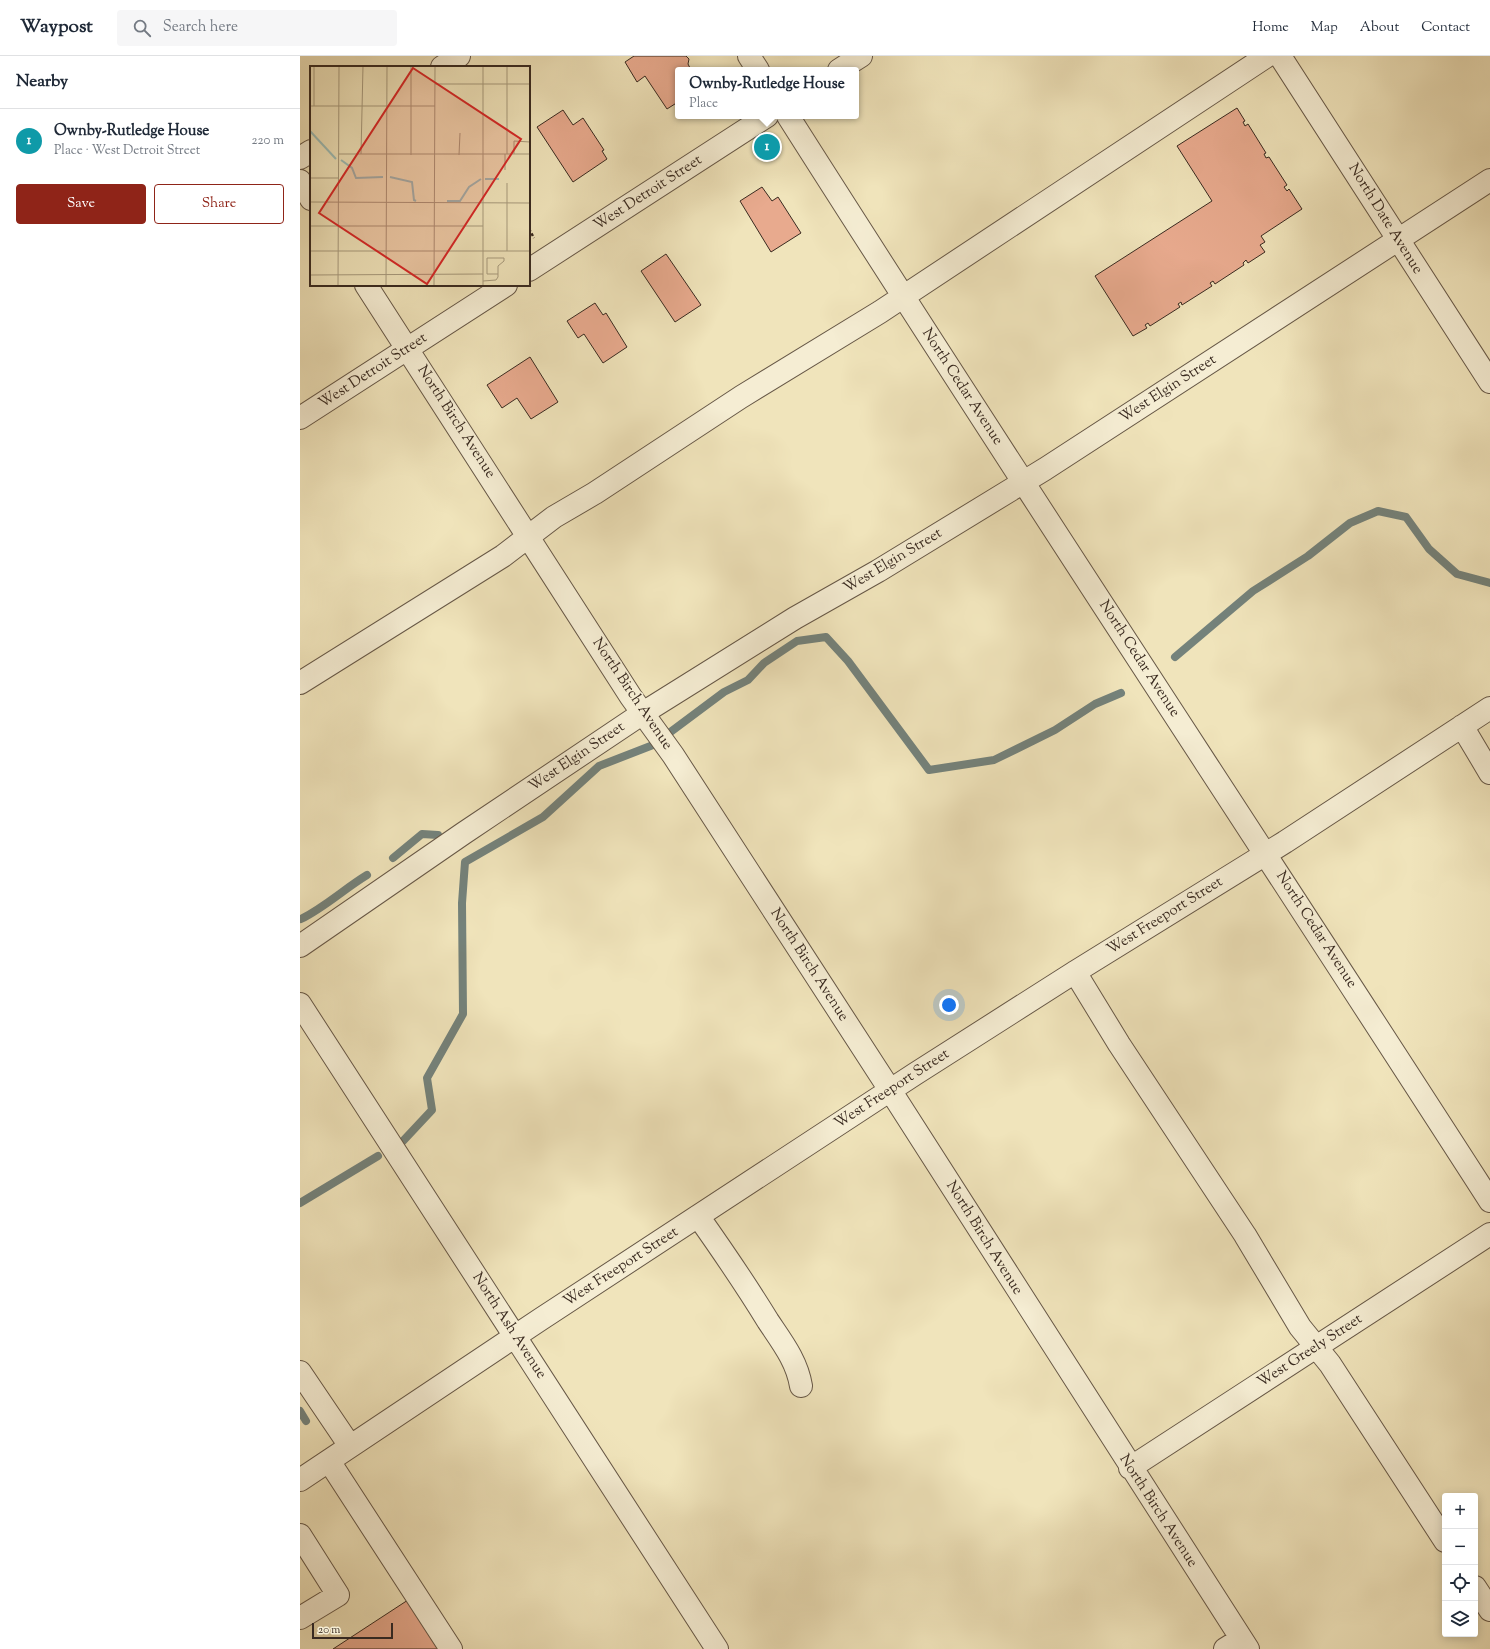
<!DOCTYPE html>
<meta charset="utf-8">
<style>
body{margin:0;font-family:"Sorts Mill Goudy",serif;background:#f6f6f7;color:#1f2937}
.controls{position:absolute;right:12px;bottom:12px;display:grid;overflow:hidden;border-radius:4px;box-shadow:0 2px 10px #0003}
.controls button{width:36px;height:36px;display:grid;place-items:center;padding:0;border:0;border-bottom:1px solid #e0e1e3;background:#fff;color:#1f2937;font:20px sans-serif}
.scale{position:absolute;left:12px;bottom:10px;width:81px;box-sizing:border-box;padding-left:4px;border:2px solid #392a20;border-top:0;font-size:11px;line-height:14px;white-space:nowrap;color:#392a20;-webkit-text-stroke:3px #f5edd3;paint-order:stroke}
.you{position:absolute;left:649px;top:949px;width:14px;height:14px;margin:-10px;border:3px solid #fff;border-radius:50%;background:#1a73e8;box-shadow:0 0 0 6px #1a73e833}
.badge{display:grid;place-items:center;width:26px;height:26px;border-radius:50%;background:#8f2418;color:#fff;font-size:13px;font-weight:700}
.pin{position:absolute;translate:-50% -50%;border:2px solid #fff;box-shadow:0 1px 4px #0006}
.popup{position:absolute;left:375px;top:11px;width:184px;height:52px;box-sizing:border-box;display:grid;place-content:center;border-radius:4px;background:#fff;filter:drop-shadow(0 1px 3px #0005);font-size:13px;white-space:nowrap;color:#747a83}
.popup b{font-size:15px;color:#1f2937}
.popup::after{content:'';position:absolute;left:50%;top:100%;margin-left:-8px;border:8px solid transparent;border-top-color:#fff}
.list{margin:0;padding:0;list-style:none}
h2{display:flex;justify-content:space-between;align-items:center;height:52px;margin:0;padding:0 16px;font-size:17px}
h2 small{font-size:13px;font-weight:400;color:#747a83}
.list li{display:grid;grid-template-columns:26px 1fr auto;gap:12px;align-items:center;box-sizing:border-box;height:64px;padding:0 16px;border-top:1px solid #e0e1e3}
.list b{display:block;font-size:15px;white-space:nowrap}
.list p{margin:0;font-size:13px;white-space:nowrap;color:#747a83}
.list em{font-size:13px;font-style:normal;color:#747a83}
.actions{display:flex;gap:8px;padding:12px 16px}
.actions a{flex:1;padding:9px 0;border:1px solid #8f2418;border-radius:4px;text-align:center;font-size:14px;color:#8f2418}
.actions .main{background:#8f2418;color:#fff}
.icon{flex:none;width:22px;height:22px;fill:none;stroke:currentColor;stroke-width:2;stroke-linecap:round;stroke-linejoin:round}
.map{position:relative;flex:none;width:1190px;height:1593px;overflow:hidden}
header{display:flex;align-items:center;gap:24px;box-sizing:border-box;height:56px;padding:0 20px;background:#fff;border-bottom:1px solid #e0e1e3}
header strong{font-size:19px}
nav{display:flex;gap:22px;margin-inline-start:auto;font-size:14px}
.search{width:280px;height:36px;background:#f6f6f7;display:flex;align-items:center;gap:10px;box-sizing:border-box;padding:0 14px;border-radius:4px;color:#747a83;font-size:15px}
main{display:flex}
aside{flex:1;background:#fff}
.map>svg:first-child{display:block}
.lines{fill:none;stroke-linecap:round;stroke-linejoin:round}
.stream{stroke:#74827b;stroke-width:8}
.building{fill:#e8aa8e;stroke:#392a20}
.minor-casing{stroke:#675847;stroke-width:24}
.path{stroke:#392a20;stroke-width:2.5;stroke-dasharray:3 2;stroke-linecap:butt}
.minor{stroke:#f5edd3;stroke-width:22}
.labels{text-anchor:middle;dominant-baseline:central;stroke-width:3;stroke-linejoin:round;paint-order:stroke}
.street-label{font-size:15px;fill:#392a20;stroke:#f5edd3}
.inset-river{fill:none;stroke:#9cbdb7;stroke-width:2}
.inset-road{fill:none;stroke:#a79a7d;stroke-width:1}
.view{fill:#d62828;fill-opacity:0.15;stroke:#d62828;stroke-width:2}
.inset-edge{fill:none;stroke:#392a20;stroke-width:2}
</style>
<header>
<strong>Waypost</strong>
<div class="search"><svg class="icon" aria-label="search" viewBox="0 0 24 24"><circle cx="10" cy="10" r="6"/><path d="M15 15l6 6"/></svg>Search here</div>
<nav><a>Home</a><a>Map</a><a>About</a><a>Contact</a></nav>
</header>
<main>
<aside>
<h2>Nearby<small></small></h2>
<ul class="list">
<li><span class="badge" style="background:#0f9aa8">1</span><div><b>Ownby-Rutledge House</b><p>Place · West Detroit Street</p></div><em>220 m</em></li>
</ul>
<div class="actions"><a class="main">Save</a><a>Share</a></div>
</aside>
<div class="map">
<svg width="1190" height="1593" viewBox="0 0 1190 1593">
<rect width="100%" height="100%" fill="#f0e4bb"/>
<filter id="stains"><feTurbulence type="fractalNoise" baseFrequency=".005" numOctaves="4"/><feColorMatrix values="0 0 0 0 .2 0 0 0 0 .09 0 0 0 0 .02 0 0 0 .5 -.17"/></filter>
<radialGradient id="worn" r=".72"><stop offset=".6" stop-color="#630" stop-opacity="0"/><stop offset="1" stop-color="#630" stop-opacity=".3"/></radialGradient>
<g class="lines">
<path class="stream" d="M875 601 953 535 1008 500 1050 467 1078 455 1106 461 1129 493 1157 518 1190 527
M93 802 122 778 138 779
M1 863C25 851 44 833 67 819
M103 1085 132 1054 127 1022 163 958 162 847 165 806 243 761 299 710 353 689 424 636 448 624 464 607 497 585 526 581 548 605 629 714 694 704 755 674 795 648 821 637
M0 1147 78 1100
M0 1355 6 1365"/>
</g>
<path class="building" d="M334 0H386L389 3 388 8 391 14H378V46L367 53 345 20 337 26 325 6Z
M937 52 945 65 943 66 945 70 948 68 966 97 964 98 966 102 969 101 987 129 984 131 987 135 989 133 1002 153 961 180 965 186 960 189 965 196 948 207 946 204 943 207 944 209 915 228 913 225 910 227 912 230 882 249 881 246 878 248 880 251 850 270 848 267 845 269 847 272 833 280 795 220 912 145 877 90Z
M263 54 273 69 283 62 304 94 302 95 307 103 273 126 237 71Z
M462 131 472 145 478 141 501 177 471 196 440 145Z
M366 198 401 249 375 266 341 215Z
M295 247 303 259 306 257 327 291 303 307 284 278 278 282 267 265Z
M230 301 258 346 231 363 217 342 202 352 187 329Z
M108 1544 140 1593H33Z"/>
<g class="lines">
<defs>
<path id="minor" d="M449 0 458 14
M980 0 1190 326
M142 11 159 0
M539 14 561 0
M488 60C719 424 957 783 1190 1145
M0 102 11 95
M0 125 11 143
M229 214 467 60
M66 229 331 641 373 699 590 1034 948 1593
M0 362 206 229
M0 627 203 500 254 461 295 437 441 341 580 256 967 0
M1162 670 1190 717
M0 890 164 777 343 657 495 562 578 515 745 413 1190 124
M775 916 819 988 945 1179 1000 1271 1030 1308 1145 1485
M0 948 417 1593
M398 1160C422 1194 446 1229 468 1265 482 1286 497 1305 501 1330
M0 1316 50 1390
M29 1405 151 1593
M830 1412 1190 1178
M0 1424 241 1263 615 1018 775 916 985 786 1190 652
M0 1479 38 1539 0 1562
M1175 1531 1190 1554
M925 1593 941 1583"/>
</defs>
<use href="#minor" class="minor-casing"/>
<path class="path" d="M229 173 234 182"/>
<use href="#minor" class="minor"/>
</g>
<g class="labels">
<g class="street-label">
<text transform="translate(348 137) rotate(-33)">West Detroit Street</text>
<text transform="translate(1085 163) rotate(58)">North Date Avenue</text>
<text transform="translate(73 315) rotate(-33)">West Detroit Street</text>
<text transform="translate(662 331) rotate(57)">North Cedar Avenue</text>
<text transform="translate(868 333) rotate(-33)">West Elgin Street</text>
<text transform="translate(156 366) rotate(57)">North Birch Avenue</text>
<text transform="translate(593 505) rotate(-31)">West Elgin Street</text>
<text transform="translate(839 603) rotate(57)">North Cedar Avenue</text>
<text transform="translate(332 638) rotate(56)">North Birch Avenue</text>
<text transform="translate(277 701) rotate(-34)">West Elgin Street</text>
<text transform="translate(865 860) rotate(-32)">West Freeport Street</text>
<text transform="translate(1016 874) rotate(57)">North Cedar Avenue</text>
<text transform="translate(509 909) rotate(57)">North Birch Avenue</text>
<text transform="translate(592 1033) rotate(-33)">West Freeport Street</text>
<text transform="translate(684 1182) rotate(58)">North Birch Avenue</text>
<text transform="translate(321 1211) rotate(-33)">West Freeport Street</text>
<text transform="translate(209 1270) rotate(57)">North Ash Avenue</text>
<text transform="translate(1010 1295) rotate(-33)">West Greely Street</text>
<text transform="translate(858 1455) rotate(57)">North Birch Avenue</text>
</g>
</g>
<g transform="translate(10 10)">
<rect width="220" height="220" fill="#f0e4bb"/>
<path class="inset-river" d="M0 65 26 93M31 94 42 102 46 112 73 111M80 111 102 116 104 134 106 135M175 113H189M137 135H150L159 121 171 113"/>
<path class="inset-road" d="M101 0V89M197 0V88M125 18H220M0 40H125M4 40V0M29 88H220M51 88 53 0M195 88V104M204 88V75L220 76M149 89 150 67M0 112H28M197 117V185M0 136 220 137M0 160H173M0 185H220M0 209 173 208M173 215 186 214 188 211V200L194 195V192H177V208H188M28 220 29 0M76 220 77 0M124 220 125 0M173 220V0"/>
<path class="view" d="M103 2 211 73 117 218 9 147Z"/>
<rect width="220" height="220" class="inset-edge"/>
</g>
<rect width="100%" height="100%" filter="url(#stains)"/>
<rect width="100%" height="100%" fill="url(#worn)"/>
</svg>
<div class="controls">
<button>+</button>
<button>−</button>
<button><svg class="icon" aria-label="locate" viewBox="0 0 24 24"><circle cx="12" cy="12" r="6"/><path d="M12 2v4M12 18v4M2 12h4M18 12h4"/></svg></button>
<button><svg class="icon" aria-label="layers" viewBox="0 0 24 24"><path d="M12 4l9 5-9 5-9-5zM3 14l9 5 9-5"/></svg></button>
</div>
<div class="scale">20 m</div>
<div class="you"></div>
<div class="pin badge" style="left:467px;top:91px;background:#0f9aa8">1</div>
<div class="popup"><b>Ownby-Rutledge House</b>Place</div>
</div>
</main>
